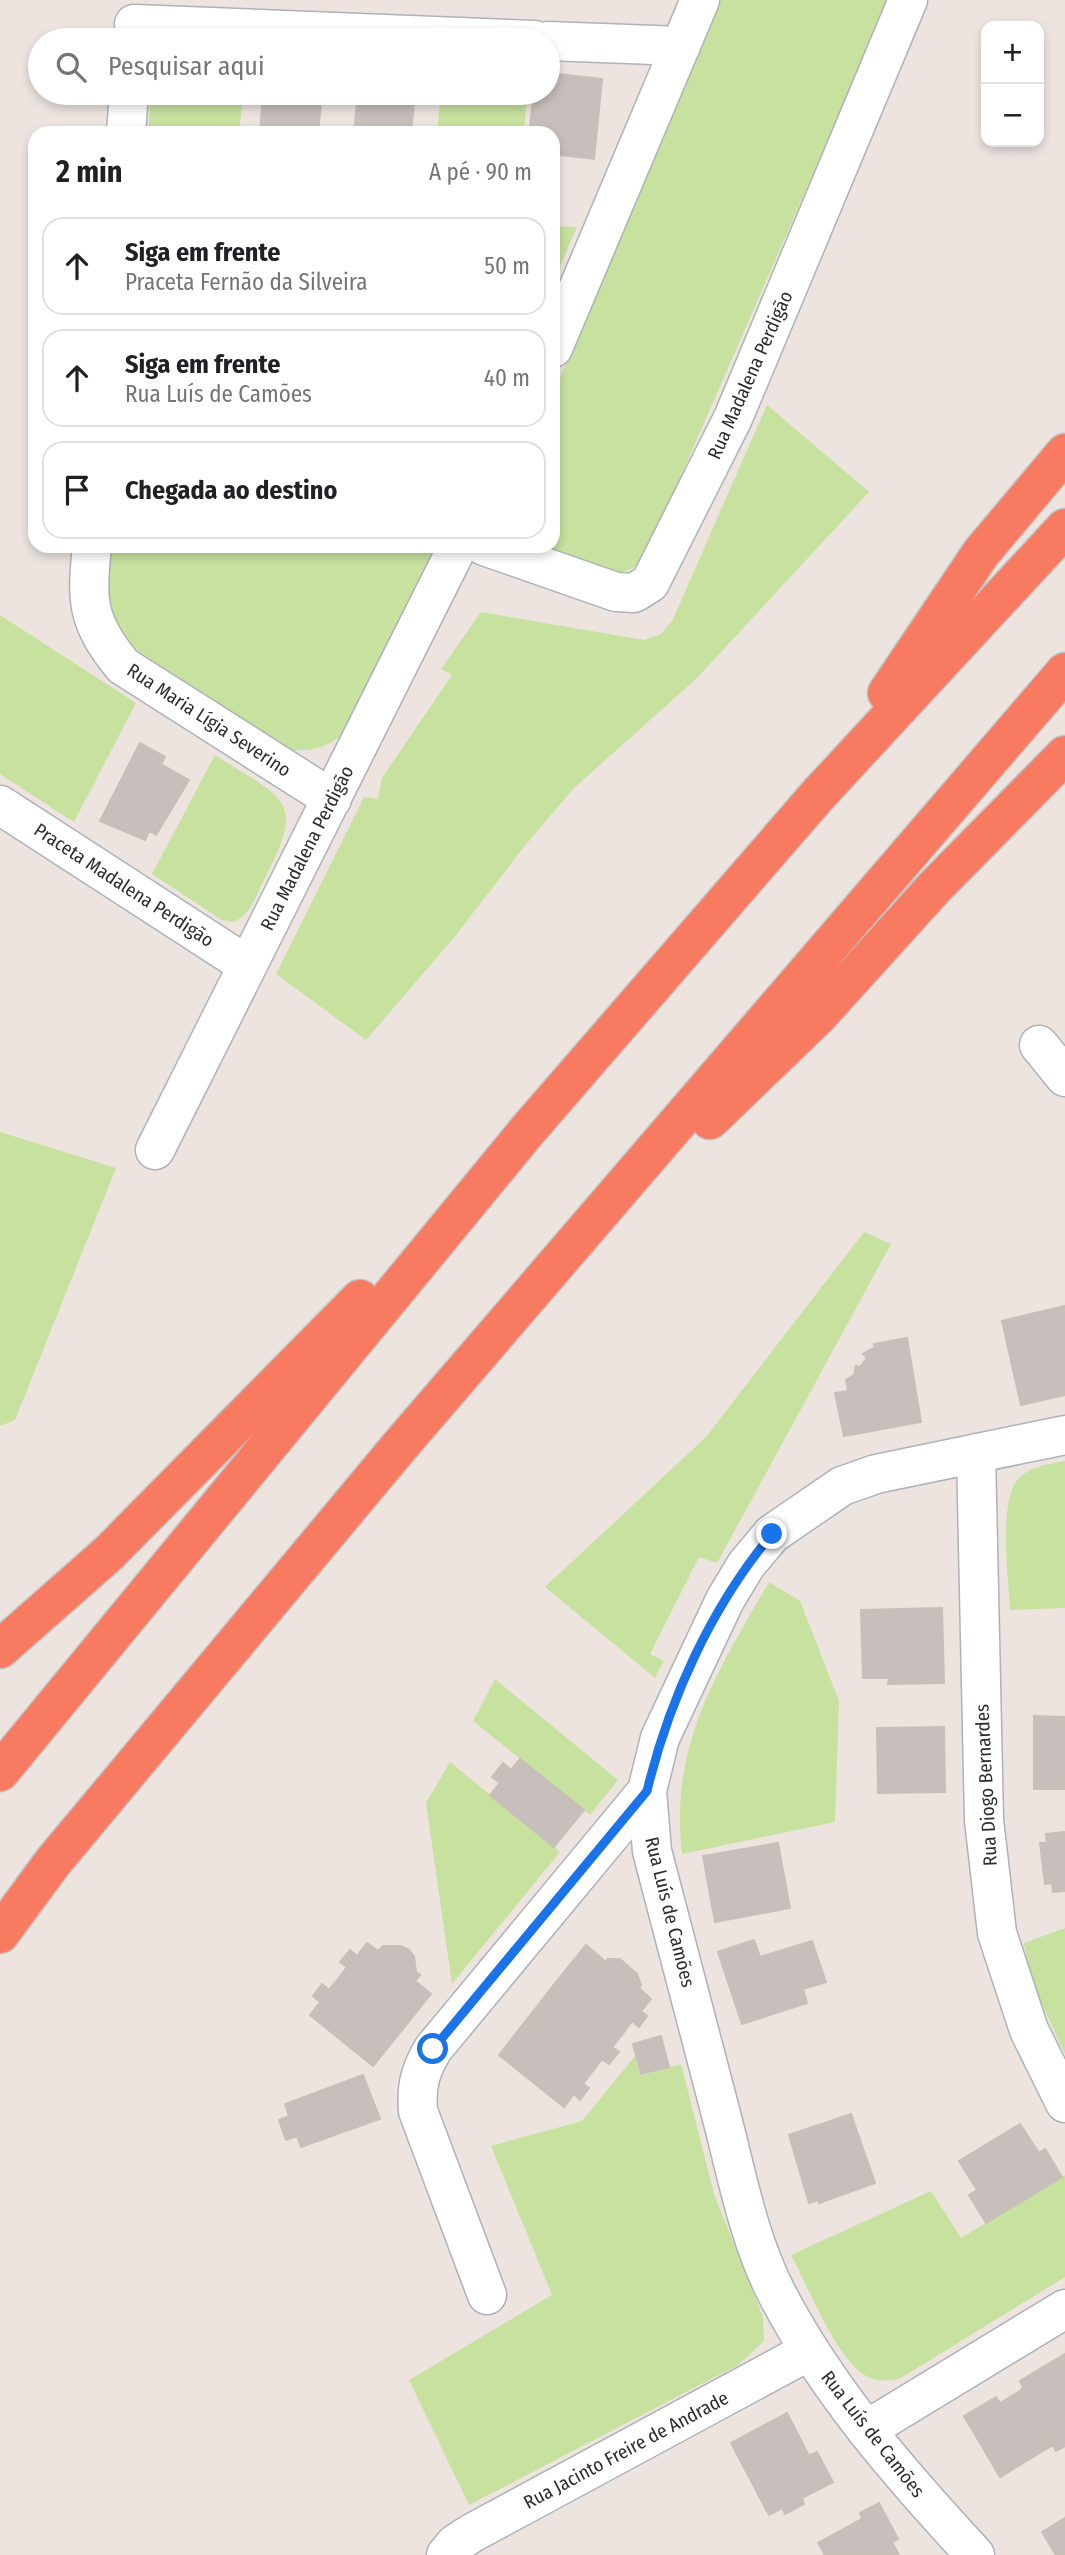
<!DOCTYPE html>
<html lang="pt">
<meta charset="utf-8">
<style>
body{margin:0;font-family:"Fira Sans Condensed",sans-serif;background:#f6f6f6;color:#202124}
.controls{position:absolute;right:21px;top:21px;display:grid;overflow:hidden;border-radius:14px;box-shadow:0 4px 10px #0003}
.controls button{width:63px;height:63px;display:grid;place-items:center;padding:0;border:0;border-bottom:2px solid #e0e0e0;background:#fff;color:#202124;font:35px sans-serif}
.stop{position:absolute;width:21px;height:21px;margin:-16px;border:5px solid #1a73e8;border-radius:50%;background:#fff}
.stop.end{background:#1a73e8;border-color:#fff;box-shadow:0 2px 7px #0008}
.list{margin:0;padding:0;list-style:none}
h2{display:flex;justify-content:space-between;align-items:center;height:91px;margin:0;padding:0 28px;font-size:30px}
h2 small{font-size:23px;font-weight:400;color:#757577}
.list li{display:grid;grid-template-columns:46px 1fr auto;gap:21px;align-items:center;box-sizing:border-box;height:98px;margin:0 14px 14px;padding:0 14px;border:2px solid #e0e0e0;border-radius:21px}
.list b{display:block;font-size:26px;white-space:nowrap}
.list p{margin:0;font-size:23px;white-space:nowrap;color:#757577}
.list em{font-size:23px;font-style:normal;color:#757577}
.icon{flex:none;width:38px;height:38px;fill:none;stroke:currentColor;stroke-width:2;stroke-linecap:round;stroke-linejoin:round}
.map{position:relative;flex:none;width:1065px;height:2555px;overflow:hidden}
.search{position:absolute;background:#fff;box-shadow:0 4px 10px #0003;left:28px;top:28px;width:532px;height:77px;display:flex;align-items:center;gap:18px;box-sizing:border-box;padding:0 24px;border-radius:38px;color:#757577;font-size:26px}
.panel{position:absolute;background:#fff;box-shadow:0 4px 10px #0003;left:28px;top:126px;width:532px;height:427px;border-radius:21px}
.map>svg:first-child{display:block}
.green{fill:#c7e19f}
.building{fill:#c6bfbb;stroke:#c9bfb9;stroke-width:2}
.lines{fill:none;stroke-linecap:round;stroke-linejoin:round}
.minor-casing{stroke:#adb2b8;stroke-width:41}
.highway-casing{stroke:#c4c4c4;stroke-width:41}
.minor{stroke:#fff;stroke-width:38}
.highway{stroke:#f87a60;stroke-width:38}
.route{stroke:#1a73e8;stroke-width:9}
.labels{text-anchor:middle;dominant-baseline:central;stroke-width:7;stroke-linejoin:round;paint-order:stroke}
.street-label{font-size:19px;fill:#2d2d2d;stroke:#fff}
</style>
<div class="map">
<svg width="1065" height="2555" viewBox="0 0 1065 2555">
<rect width="100%" height="100%" fill="#ede4e0"/>
<path class="green" d="M720 0H889L645 558 637 566 621 573 542 546H553V394Z
M151 93H243L239 133H148Z
M441 93H527L524 133H437Z
M553 226 577 227 553 283Z
M767 405 869 492 697 678 573 789 523 848 456 935 366 1040 276 974 364 797 378 799 382 778 452 675 441 669 481 612 644 640 661 634 673 619Z
M108 546H438L343 734C326 748 313 751 291 750L138 651C102 617 105 592 108 546Z
M0 615 136 703 74 822 0 774Z
M215 755C286 801 307 798 263 882 255 897 250 917 232 922L222 920 152 874Z
M0 1132 116 1168 15 1420 0 1426Z
M864 1232 891 1244 717 1563 699 1557 650 1654 664 1661 655 1678 545 1587 706 1437Z
M1065 1461V1608L1010 1610C1009 1580 997 1498 1020 1477 1032 1466 1049 1464 1065 1461Z
M769 1582 800 1601 839 1701 835 1822 682 1854C669 1746 717 1672 769 1582Z
M495 1679 618 1780 590 1815 473 1721Z
M450 1762 560 1852 452 1984 426 1803Z
M1065 1928V2054L1031 1980 1024 1943Z
M635 2056 640 2076 681 2064 714 2194 763 2317 764 2341 738 2365 469 2505 409 2380 552 2295 491 2146 582 2121Z
M1065 2175V2277L899 2379C886 2381 875 2382 863 2374 835 2355 808 2286 791 2255L931 2191 961 2238Z"/>
<path class="building" d="M548 73 602 79 594 159 553 154V133H529L534 93H548Z
M263 93H322L318 133H260Z
M358 93H415L411 133H354Z
M140 743 165 757 161 764 189 780 156 835 149 831 145 840 100 821Z
M1064 1306 1065 1395 1021 1405 1002 1321Z
M907 1338 921 1422 844 1436 835 1393 848 1391 846 1380 854 1375 856 1366 860 1367 867 1358 863 1354 875 1347 874 1344Z
M942 1608 944 1683 888 1684 889 1678H863L861 1610Z
M1034 1716 1065 1717V1789H1034Z
M944 1727 945 1792 878 1793 877 1728Z
M520 1759 584 1810 554 1847 490 1795 500 1783 492 1777 503 1763 511 1770Z
M1065 1832V1891L1053 1892 1052 1883 1045 1884 1040 1843H1047L1046 1834Z
M778 1843 790 1908 715 1922 703 1856Z
M754 1940 760 1957 812 1941 826 1982 803 1989 807 2003 742 2024 718 1952Z
M367 1943 378 1951 383 1946H401L409 1950 414 1956 416 1972 420 1975 415 1981 431 1994 402 2030 338 1979 347 1967 340 1962 350 1950 357 1956Z
M586 1945 606 1962 608 1959H620L637 1974 641 1985 639 1988 651 1999 641 2011 647 2016 639 2027 632 2021 622 2035 556 1982Z
M338 1979 402 2030 373 2066 310 2015 320 2002 313 1996 322 1984 329 1990Z
M556 1982 622 2035 612 2047 619 2052 609 2064 602 2059 593 2071 528 2018Z
M528 2018 593 2071 583 2084 589 2088 580 2100 574 2094 564 2107 499 2055Z
M661 2036 669 2067 641 2074 633 2044Z
M363 2075 380 2119 301 2147 297 2136 286 2140 279 2120 289 2116 285 2104Z
M851 2114 875 2183 819 2203V2200L809 2203 789 2135Z
M1020 2124 1039 2153 1045 2149 1062 2177 986 2223 969 2195 977 2190 959 2161Z
M1065 2354V2446L1056 2451 1020 2391 1023 2387 1020 2381Z
M1020 2391 1053 2445 1000 2477 964 2416 996 2397 1000 2403Z
M787 2413 809 2456 817 2452 833 2482 802 2498 804 2504 785 2514 782 2508 769 2515 731 2443Z
M879 2503 898 2539 892 2542 899 2555H825L818 2543 862 2519 860 2513Z
M1065 2518V2555H1056L1042 2532Z"/>
<g class="lines">
<defs>
<path id="minor" d="M134 24 535 40
M548 41 681 46
M126 133 129 93
M553 348 700 0
M92 546C86 602 87 622 123 666L332 799
M484 546 616 592 634 593 650 583 733 418 908 0
M0 805 247 965
M1039 1045 1065 1077
M155 1150 458 546
M976 1453 984 1820 997 1933 1029 2030 1065 2103
M487 2295 418 2111C416 2086 420 2071 433 2049L647 1791
M866 2430 1065 2309
M446 2555 455 2544 472 2533 809 2351
M975 2555C901 2475 828 2392 777 2294 749 2240 737 2176 722 2118 699 2029 676 1940 652 1851L647 1791 660 1738 725 1600 746 1565 772 1534 842 1486 876 1474 1065 1435"/>
<path id="highway" d="M887 693 981 553 1065 453
M710 1120 818 1016 934 888 1065 755
M0 1649 109 1553 360 1299
M0 1772 527 1131 817 796 1065 528
M0 1934 53 1862 399 1447 1065 672"/>
</defs>
<use href="#minor" class="minor-casing"/>
<use href="#highway" class="highway-casing"/>
<use href="#minor" class="minor"/>
<use href="#highway" class="highway"/>
</g>
<g class="lines">
<path class="route" d="M433 2049 647 1791C669 1700 711 1607 772 1534"/>
</g>
<g class="labels">
<g class="street-label">
<text transform="translate(750 375) rotate(-66)">Rua Madalena Perdigão</text>
<text transform="translate(209 720) rotate(33)">Rua Maria Lígia Severino</text>
<text transform="translate(307 848) rotate(-63)">Rua Madalena Perdigão</text>
<text transform="translate(124 885) rotate(33)">Praceta Madalena Perdigão</text>
<text transform="translate(986 1785) rotate(-93)">Rua Diogo Bernardes</text>
<text transform="translate(670 1912) rotate(76)">Rua Luís de Camões</text>
<text transform="translate(873 2434) rotate(52)">Rua Luís de Camões</text>
<text transform="translate(626 2450) rotate(-28)">Rua Jacinto Freire de Andrade</text>
</g>
</g>
</svg>
<div class="controls">
<button>+</button>
<button>−</button>
</div>
<div class="stop" style="left:433px;top:2049px"></div>
<div class="stop end" style="left:772px;top:1534px"></div>
<div class="search"><svg class="icon" aria-label="search" viewBox="0 0 24 24"><circle cx="10" cy="10" r="6"/><path d="M15 15l6 6"/></svg>Pesquisar aqui</div>
<section class="panel">
<h2>2 min<small>A pé · 90 m</small></h2>
<ul class="list">
<li><svg class="icon" aria-label="ahead" viewBox="0 0 24 24"><path d="M12 20V5M6 11l6-6 6 6"/></svg><div><b>Siga em frente</b><p>Praceta Fernão da Silveira</p></div><em>50 m</em></li>
<li><svg class="icon" aria-label="ahead" viewBox="0 0 24 24"><path d="M12 20V5M6 11l6-6 6 6"/></svg><div><b>Siga em frente</b><p>Rua Luís de Camões</p></div><em>40 m</em></li>
<li><svg class="icon" aria-label="arrive" viewBox="0 0 24 24"><path d="M6 21V4h12l-3 4 3 4H6"/></svg><div><b>Chegada ao destino</b></div></li>
</ul>
</section>
</div>
